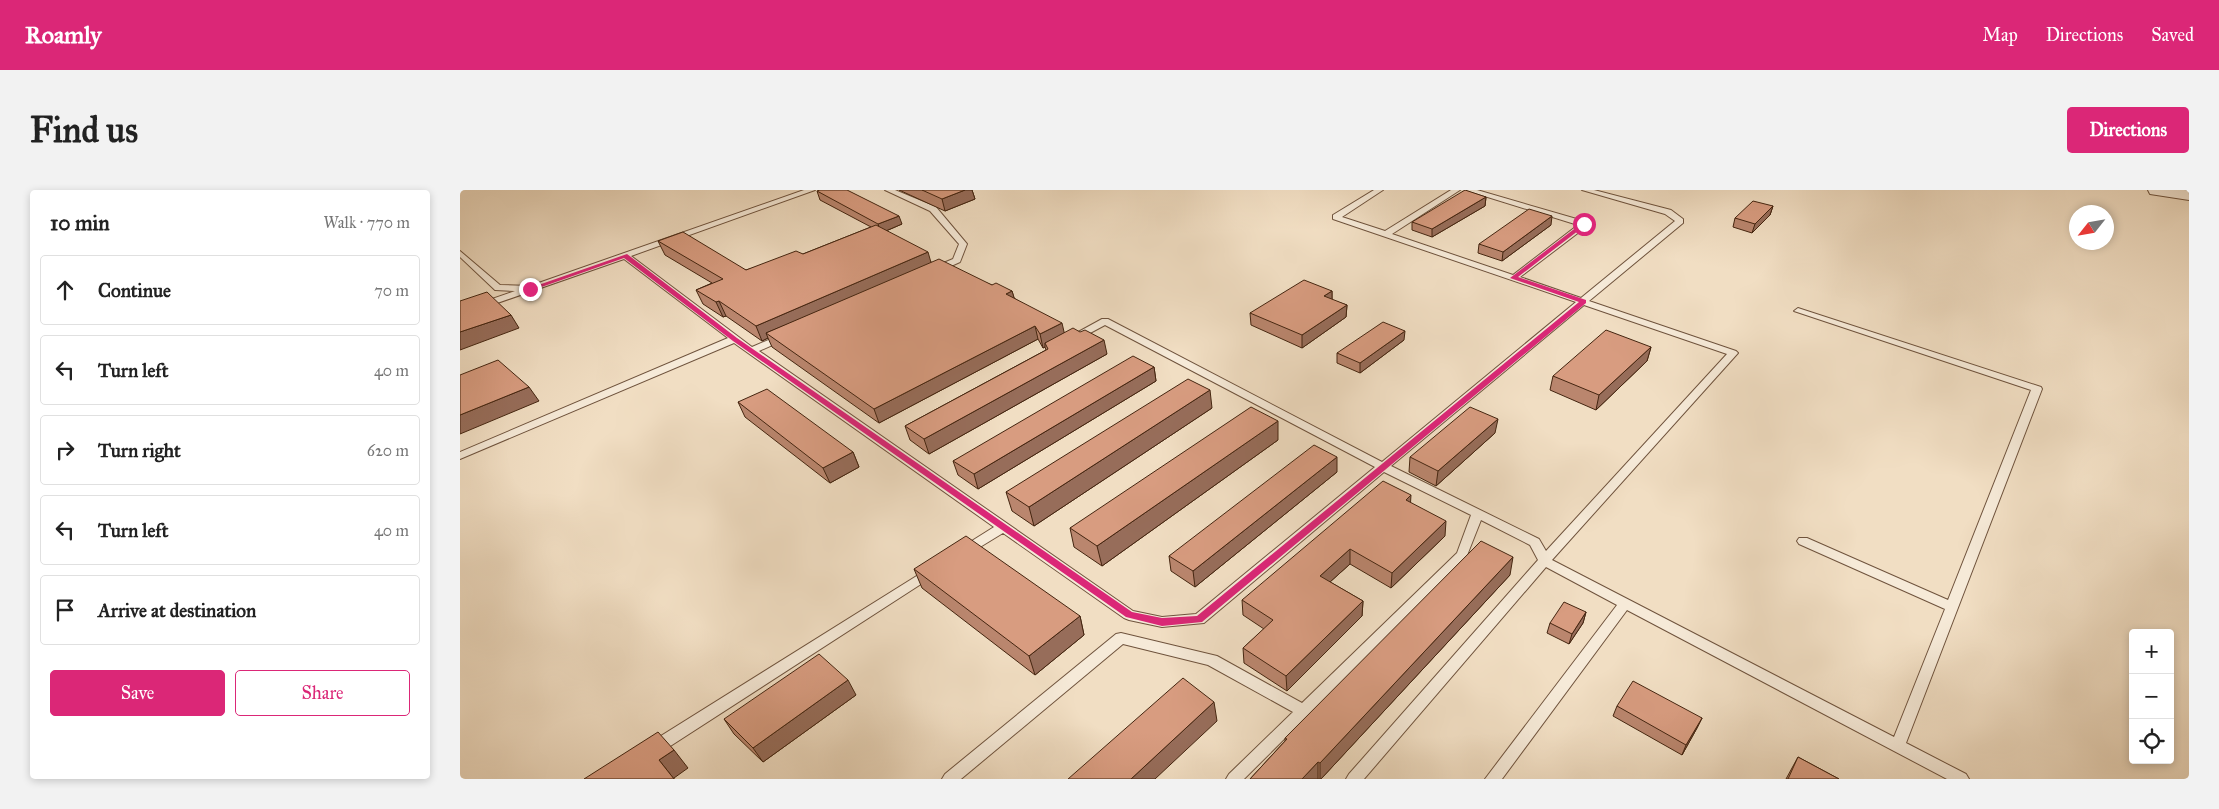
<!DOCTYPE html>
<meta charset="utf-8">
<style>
body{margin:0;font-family:"IM FELL Great Primer",serif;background:#f2f2f2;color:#222}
.controls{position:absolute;right:15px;bottom:15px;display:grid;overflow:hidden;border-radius:5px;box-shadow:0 2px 8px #0003}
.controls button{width:45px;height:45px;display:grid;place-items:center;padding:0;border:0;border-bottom:1px solid #e0e0e0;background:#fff;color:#222;font:25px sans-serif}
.compass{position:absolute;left:1609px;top:15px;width:45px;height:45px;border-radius:50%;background:#fff;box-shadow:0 2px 8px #0003;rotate:239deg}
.stop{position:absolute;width:15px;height:15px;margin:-11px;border:4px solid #db2777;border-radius:50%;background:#fff}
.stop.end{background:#db2777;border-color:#fff;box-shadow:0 1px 5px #0008}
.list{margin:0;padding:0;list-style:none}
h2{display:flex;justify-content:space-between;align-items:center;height:65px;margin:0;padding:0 20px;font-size:21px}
h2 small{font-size:16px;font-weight:400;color:#767676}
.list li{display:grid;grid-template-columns:32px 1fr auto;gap:15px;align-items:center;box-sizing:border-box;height:70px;margin:0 10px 10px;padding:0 10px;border:1px solid #e0e0e0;border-radius:5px}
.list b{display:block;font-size:19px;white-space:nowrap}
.list em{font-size:16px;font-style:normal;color:#767676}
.actions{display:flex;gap:10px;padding:15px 20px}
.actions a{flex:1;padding:11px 0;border:1px solid #db2777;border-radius:5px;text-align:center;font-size:18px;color:#db2777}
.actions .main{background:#db2777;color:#fff}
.icon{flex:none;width:28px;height:28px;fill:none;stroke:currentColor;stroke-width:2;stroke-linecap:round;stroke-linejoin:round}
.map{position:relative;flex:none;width:1729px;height:589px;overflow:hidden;border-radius:5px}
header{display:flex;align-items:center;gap:30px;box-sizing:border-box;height:70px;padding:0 25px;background:#db2777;color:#fff}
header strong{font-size:24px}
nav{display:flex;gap:28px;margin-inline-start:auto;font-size:18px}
.intro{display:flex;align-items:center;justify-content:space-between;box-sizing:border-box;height:120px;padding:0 30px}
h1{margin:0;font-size:35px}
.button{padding:12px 22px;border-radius:5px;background:#db2777;color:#fff;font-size:18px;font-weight:700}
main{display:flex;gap:30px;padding:0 30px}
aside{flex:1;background:#fff;border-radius:5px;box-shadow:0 2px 8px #0003}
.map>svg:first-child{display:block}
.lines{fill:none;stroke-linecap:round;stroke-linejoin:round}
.service-casing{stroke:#6f533d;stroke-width:2}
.tertiary-casing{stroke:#6f533d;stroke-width:2}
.service{fill:#f6ead8;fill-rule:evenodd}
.tertiary{fill:#f6ead8;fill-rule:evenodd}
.wall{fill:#ba866e;stroke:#442510}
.shaded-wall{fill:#976d5a;stroke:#442510}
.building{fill:#d89c80;stroke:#442510}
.route{fill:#db2777}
</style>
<header>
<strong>Roamly</strong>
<nav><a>Map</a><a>Directions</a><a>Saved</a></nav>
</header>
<div class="intro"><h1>Find us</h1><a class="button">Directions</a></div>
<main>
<aside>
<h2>10 min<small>Walk · 770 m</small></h2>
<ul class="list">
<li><svg class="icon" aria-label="ahead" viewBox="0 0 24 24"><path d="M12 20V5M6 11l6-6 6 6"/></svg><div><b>Continue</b></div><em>70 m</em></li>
<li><svg class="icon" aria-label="left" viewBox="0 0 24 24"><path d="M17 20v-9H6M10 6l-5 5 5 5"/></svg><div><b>Turn left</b></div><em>40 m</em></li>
<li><svg class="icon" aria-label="right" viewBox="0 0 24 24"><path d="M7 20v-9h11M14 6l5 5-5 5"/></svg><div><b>Turn right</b></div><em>620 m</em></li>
<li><svg class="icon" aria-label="left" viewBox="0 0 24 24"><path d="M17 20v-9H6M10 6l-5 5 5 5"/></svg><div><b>Turn left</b></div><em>40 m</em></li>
<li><svg class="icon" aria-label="arrive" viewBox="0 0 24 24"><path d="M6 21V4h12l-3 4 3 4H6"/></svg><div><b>Arrive at destination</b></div></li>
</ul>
<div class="actions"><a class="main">Save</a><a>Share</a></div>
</aside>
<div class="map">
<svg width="1729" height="589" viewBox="0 0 1729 589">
<rect width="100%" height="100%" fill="#f1dec3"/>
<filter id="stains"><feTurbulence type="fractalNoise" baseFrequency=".004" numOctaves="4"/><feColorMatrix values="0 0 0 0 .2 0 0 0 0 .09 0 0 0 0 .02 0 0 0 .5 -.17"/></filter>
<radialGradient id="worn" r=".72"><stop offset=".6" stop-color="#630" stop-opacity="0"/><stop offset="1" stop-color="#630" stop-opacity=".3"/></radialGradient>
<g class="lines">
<defs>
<path id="service" d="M344 0H355L171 66 292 157 320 145H326V149L299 161 673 421 702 427 736 424 915 277 645 135 617 150H611V146L642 129H648L922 272 1116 112 873 29V25L914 0H923L882 27 925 41 991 0H1000L932 44 1053 85 1118 35 1005 0H1017L1127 32V36L1060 87 1121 108 1215 31 1205 24 1122 0H1134L1211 20 1223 29V33L1129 111 1276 161 1278 163 1092 370 1434 547 1485 419 1339 354 1337 351 1339 348H1347L1488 410 1571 200 1334 121 1338 118 1341 119 1581 197 1582 199 1446 553 1506 584 1509 589H1487L1167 420 1042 589H1025L1157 415 1086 377 904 589H886L889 584 1078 370 1070 355 1021 330 1006 368 784 589H766L769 584 833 522 748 475 663 454 501 589H482L485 584 656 444 661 443 757 466 842 513 997 363 1011 325 924 282 744 433 702 437 669 430 664 428 543 343 507 365H499L497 362 499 359 534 337 274 153 0 269V262L268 148 164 69 0 126V120L55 101 35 100 0 67V61L40 95 70 96ZM1124 115 1267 164 1086 361 1079 349 931 276Z
M425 0H435L476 17 507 54 500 72 480 81H474V77L493 69 499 54 470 21Z
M471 377 475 379 477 382 475 385 198 564 193 565 188 564 186 559 188 554Z"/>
<path id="tertiary" d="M1688 0H1729V10L1690 4Z"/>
</defs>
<use href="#service" class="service-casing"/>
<use href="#tertiary" class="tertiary-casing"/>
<use href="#service" class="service"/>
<use href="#tertiary" class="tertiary"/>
</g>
<path class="wall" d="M439 0H512L515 9 485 21Z
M357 1 442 34 426 41 471 72 532 95 552 101 554 108 605 143 647 164 469 264 450 250 445 236 586 160 585 157 583 158 578 149 419 233 312 157 308 148 302 151 266 126 263 127 243 114 236 100 252 93 205 65 198 51 286 80 343 64 411 37 360 10Z
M1026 7 1025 16 972 47 952 40V32Z
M1313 16 1310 25 1292 43 1273 37 1275 28Z
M1091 35 1042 71 1018 63 1019 54Z
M872 101V110L887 115 886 127 842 158 791 135 790 123Z
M944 150 900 183 877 173V163Z
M1191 157 1187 171 1136 220 1090 200 1093 186Z
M694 177 696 191 518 299 498 285 493 271Z
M278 212 393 262 399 277 370 293 285 227Z
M752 218 574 336 552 321 546 302Z
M1035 243 976 296 949 282 950 267Z
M818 250 642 376 614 357 610 338Z
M877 282 735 397 711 381 709 366Z
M950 312 985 346 931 398 890 374 870 392 903 411 902 426 827 501 784 473 783 458 804 439 783 425 782 410Z
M454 379 620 426 624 445 575 485 462 398Z
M1050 385 861 589H790L825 551V548Z
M1126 422 1123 433 1109 454 1087 443 1090 433Z
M396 505 303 572 274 544 264 529Z
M1157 516 1242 528 1237 538 1222 565 1153 526Z
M1338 567 1379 589H1326Z"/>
<path class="shaded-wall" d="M505 0H512L515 9 485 21 482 9Z
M1026 7 1025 16 972 47V39Z
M1313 16 1310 25 1292 43 1295 34Z
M439 26 442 34 421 43 418 34Z
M1092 26 1091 35 1042 71 1043 62Z
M468 62 472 76 306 143 308 148 302 151 296 136Z
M552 101 556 114 546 104Z
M872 101V113L864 106Z
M259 111 266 126 263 127 256 112Z
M887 115 886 127 842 158V145Z
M51 125 59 138 0 160V142Z
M602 133 605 146 585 153V157L583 158 580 144Z
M575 136 578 149 419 233 414 219Z
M945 141 944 150 900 183V173Z
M644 150 647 164 469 264 464 249Z
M1191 157 1187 171 1136 220 1139 205Z
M694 177 696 191 518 299 514 284Z
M69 197 79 211 0 244V225Z
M750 200 752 218 574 336 569 317Z
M1038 229 1035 243 976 296 978 281Z
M818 231V250L642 376 637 356Z
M393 262 399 277 370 293 363 278Z
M877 267V282L735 397 733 381Z
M951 305 950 320 946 310Z
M986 331 985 346 931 398 932 383Z
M890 359V374L860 401V386Z
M1053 367 1050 385 861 589H860V573Z
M903 411 902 426 827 501 826 486Z
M1126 422 1123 433 1109 454 1112 444Z
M620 426 624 445 575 485 569 466Z
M388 490 396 505 303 572 293 558Z
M754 512 757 531 695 589H671Z
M1242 528 1237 538 1222 565 1226 555Z
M214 560 228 578 214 588V589L199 570Z
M858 572V589H842Z"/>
<path class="building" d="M360 0H387L439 26 418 34 357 1Z
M462 0H505L482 9Z
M1005 0 1026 7 972 39 952 32Z
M1293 11 1313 16 1295 34 1275 28Z
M1069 19 1092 26 1043 62 1019 54Z
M416 35 468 62 296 136 259 111 256 112 236 100 263 89 198 51 223 42 286 80 336 61 343 64Z
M479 69 532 95 536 93 552 101 546 104 602 133 580 144 575 136 414 219 306 143Z
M844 90 872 101 864 106 887 115 842 145 790 123Z
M27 102 51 125 0 142V111Z
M923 132 945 141 900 173 877 163Z
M613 138 620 142 625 140 644 150 464 249 445 236 588 159 585 153Z
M1146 140 1191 157 1139 205 1093 186Z
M673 166 694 177 514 284 493 271Z
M38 170 69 197 0 225V185Z
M728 189 750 200 569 317 546 302Z
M307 199 393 262 363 278 278 212Z
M791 217 818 231 637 356 610 338Z
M1010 217 1038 229 978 281 950 267Z
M854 255 877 267 733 381 709 366Z
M923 291 951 305 946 310 986 331 932 383 890 359 860 386 903 411 826 486 783 458 813 430 782 410Z
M506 346 620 426 569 466 454 379Z
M1021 351 1053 367 860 573 858 572 842 589H790L827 549 825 548Z
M1104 412 1126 422 1112 444 1090 433Z
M359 464 388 490 293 558 264 529Z
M723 488 754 512 671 589H608Z
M1173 491 1242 528 1226 555 1157 516Z
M198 542 214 560 199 570 214 589H124Z
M1338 567 1379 589H1328Z"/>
<path class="route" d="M1122 33 1127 34 1058 87 1126 110V113L742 432 702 436 666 427 273 151 164 68 73 100 67 99 167 64 277 148 672 422 702 428 737 426 1119 112 1050 88Z"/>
<rect width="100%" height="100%" filter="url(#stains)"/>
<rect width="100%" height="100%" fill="url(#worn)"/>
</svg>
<div class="controls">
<button>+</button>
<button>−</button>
<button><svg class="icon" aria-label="locate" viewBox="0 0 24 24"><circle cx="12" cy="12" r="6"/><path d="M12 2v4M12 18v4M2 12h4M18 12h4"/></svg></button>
</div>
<svg class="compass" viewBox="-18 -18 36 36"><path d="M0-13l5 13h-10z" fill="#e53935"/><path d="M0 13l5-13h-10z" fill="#767676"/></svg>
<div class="stop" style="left:1124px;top:34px"></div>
<div class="stop end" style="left:70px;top:99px"></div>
</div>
</main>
